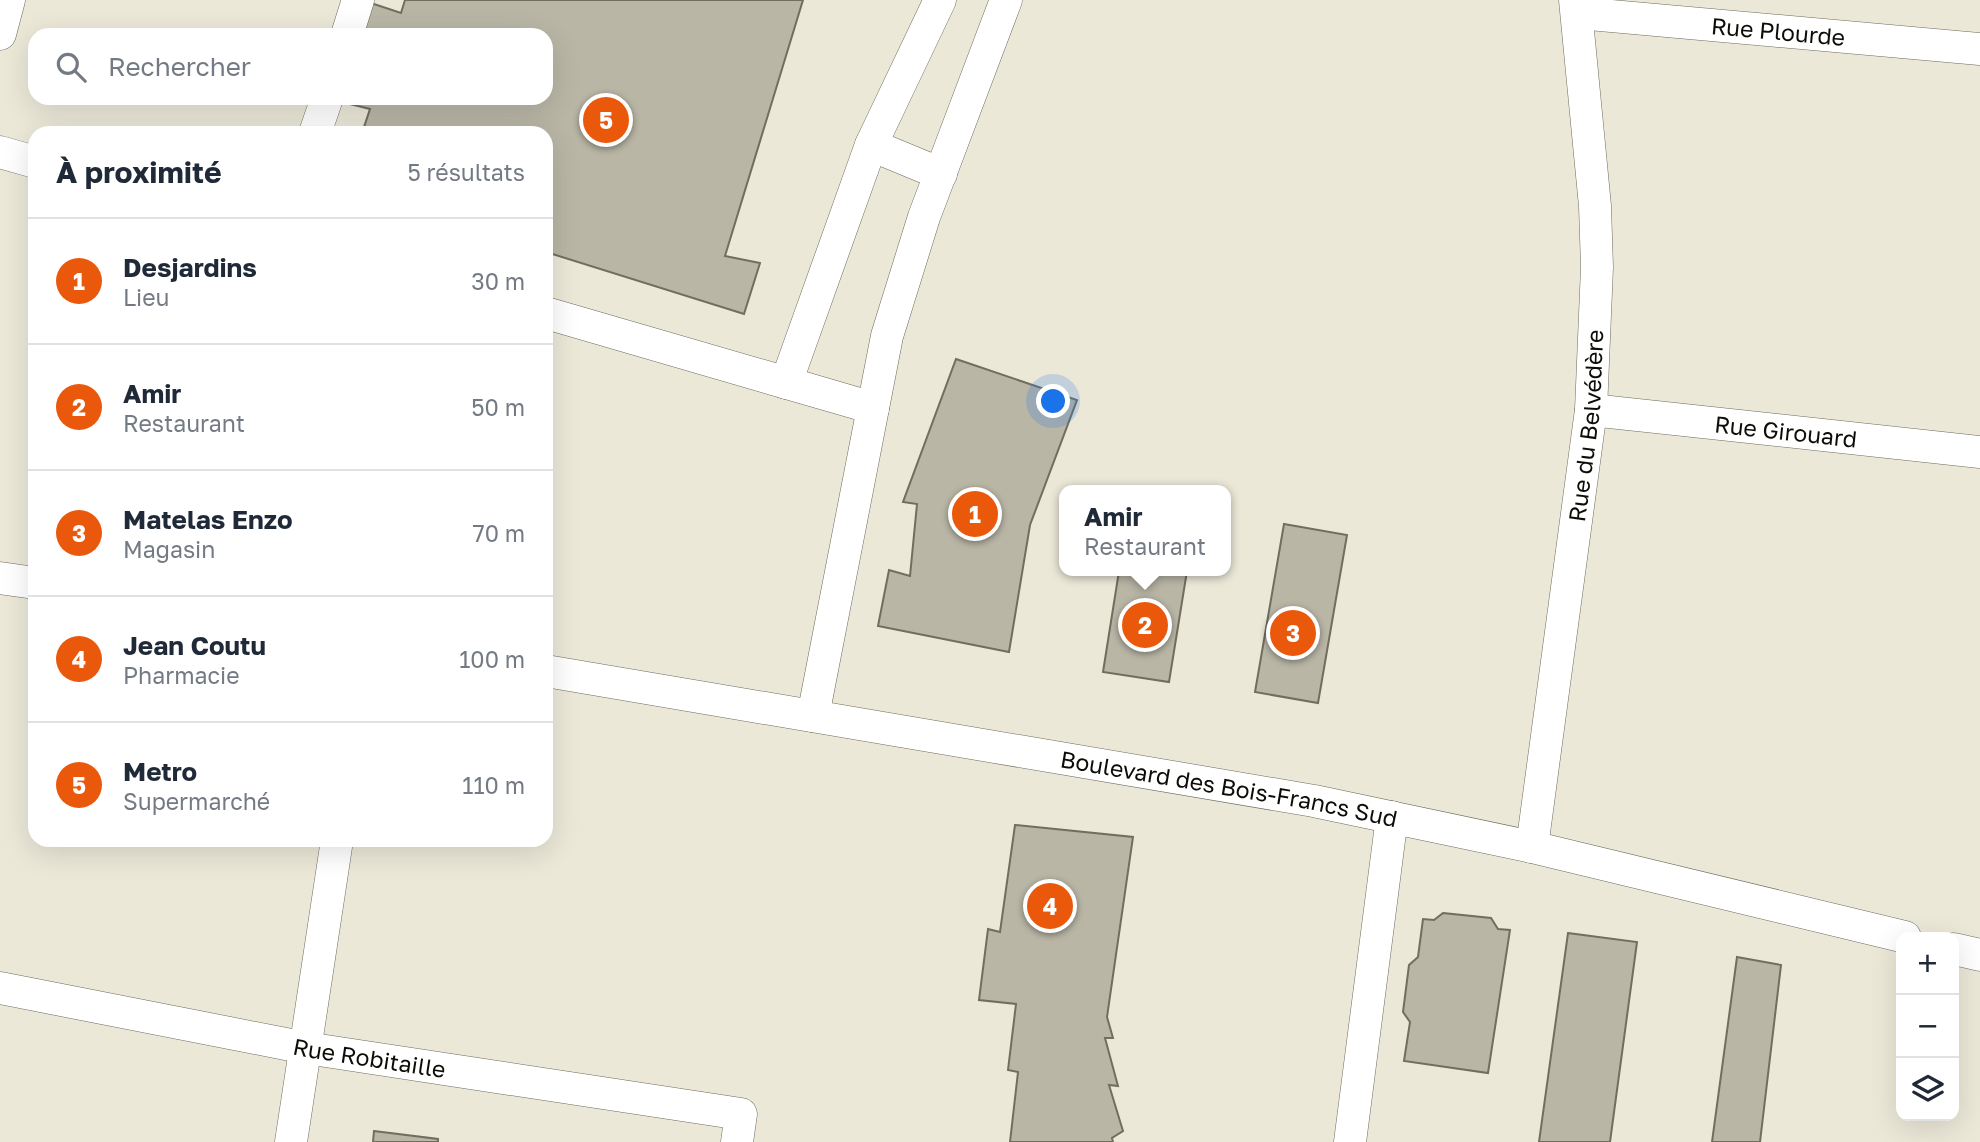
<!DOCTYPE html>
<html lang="fr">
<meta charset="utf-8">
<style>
body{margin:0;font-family:"Golos Text",sans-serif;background:#f2f2f3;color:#1f2937}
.controls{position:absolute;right:21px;bottom:21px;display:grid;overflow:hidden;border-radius:14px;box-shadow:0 7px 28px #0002}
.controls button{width:63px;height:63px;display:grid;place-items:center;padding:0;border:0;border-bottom:2px solid #e0e1e3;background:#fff;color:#1f2937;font:35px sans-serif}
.you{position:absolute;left:1054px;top:402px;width:24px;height:24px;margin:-18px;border:5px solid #fff;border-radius:50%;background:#1a73e8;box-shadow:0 0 0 10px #1a73e833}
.badge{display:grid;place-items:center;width:46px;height:46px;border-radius:50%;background:#ea580c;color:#fff;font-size:23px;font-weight:700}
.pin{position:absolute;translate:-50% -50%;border:4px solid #fff;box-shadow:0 2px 7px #0006}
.popup{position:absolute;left:1059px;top:485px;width:172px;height:91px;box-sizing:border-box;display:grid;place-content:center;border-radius:14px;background:#fff;filter:drop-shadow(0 2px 5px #0005);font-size:23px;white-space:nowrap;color:#747a83}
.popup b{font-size:26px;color:#1f2937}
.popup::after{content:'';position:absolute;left:50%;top:100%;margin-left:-14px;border:14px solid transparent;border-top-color:#fff}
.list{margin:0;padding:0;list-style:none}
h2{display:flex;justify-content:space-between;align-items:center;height:91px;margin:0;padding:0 28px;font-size:30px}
h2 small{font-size:23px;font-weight:400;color:#747a83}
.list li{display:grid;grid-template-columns:46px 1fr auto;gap:21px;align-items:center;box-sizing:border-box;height:126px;padding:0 28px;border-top:2px solid #e0e1e3}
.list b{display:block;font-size:26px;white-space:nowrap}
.list p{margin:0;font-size:23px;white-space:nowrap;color:#747a83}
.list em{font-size:23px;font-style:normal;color:#747a83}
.icon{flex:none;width:38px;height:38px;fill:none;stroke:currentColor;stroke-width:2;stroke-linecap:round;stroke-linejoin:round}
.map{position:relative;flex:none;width:1980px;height:1142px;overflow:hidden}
.search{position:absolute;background:#fff;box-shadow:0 7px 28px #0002;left:28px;top:28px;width:525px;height:77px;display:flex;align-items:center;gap:18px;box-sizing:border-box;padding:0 24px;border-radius:21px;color:#747a83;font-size:26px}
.panel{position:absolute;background:#fff;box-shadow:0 7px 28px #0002;left:28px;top:126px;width:525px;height:721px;border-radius:21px}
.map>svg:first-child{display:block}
.building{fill:#b9b6a6;stroke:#716e5f;stroke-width:2}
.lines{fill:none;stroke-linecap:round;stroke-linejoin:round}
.minor-casing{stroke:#6e6b5d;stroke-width:33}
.minor{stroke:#fff;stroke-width:32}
.labels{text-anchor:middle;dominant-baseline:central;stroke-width:5;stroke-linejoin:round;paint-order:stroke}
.street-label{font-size:23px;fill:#0d0c07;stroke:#fff}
</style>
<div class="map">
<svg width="1980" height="1142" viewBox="0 0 1980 1142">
<rect width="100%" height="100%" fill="#ebe8d8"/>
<path class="building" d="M405 0H803L725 256 760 263 744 314 546 252V133H362L370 109 342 102 344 98H546V35H361L371 3 401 13Z
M956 359 1077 400 1030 525 1009 652 878 626 889 570 910 576 917 504 903 502Z
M1284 524 1347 535 1318 703 1255 692Z
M1119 571H1187L1169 682 1103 672Z
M1015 825 1133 837 1107 1017 1113 1038H1105L1118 1086 1109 1085 1123 1131 1112 1138 1113 1142H1010L1018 1072 1008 1070 1016 1004 979 1000 988 929 1000 932Z
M1443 913 1491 918 1498 929 1510 930 1488 1073 1404 1061 1410 1022 1403 1012 1409 965 1418 957 1423 919 1434 920Z
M1568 933 1637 942 1610 1142H1539Z
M1737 957 1781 965 1760 1142H1712Z
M374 1131 438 1139V1142H373Z"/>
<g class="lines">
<defs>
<g id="minor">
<path id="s1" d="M1578 13 1980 49"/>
<path d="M0 34 9 0"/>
<path d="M347 35 358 0"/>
<path d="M315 133 327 98"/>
<path d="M871 145 941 174"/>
<path d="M0 152 35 162"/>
<path d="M546 313 873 408"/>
<path d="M786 383 871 145 940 0"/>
<path id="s2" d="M1591 410 1980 452"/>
<path d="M0 578 35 583"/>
<path id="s3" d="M546 671 1314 801 1532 847 1905 937"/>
<path d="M813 716 887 336 924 217 1006 0"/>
<path id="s4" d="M1532 847 1591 410 1597 267 1595 206 1575 0"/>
<path d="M1954 949 1980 955"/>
<path id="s5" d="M0 988 306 1048 741 1114 737 1142"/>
<path d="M291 1142 337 840"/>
<path d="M1350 1142 1392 817"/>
</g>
</defs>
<use href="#minor" class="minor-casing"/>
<use href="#minor" class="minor"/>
</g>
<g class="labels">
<g class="street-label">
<text stroke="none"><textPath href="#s1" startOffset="201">Rue Plourde</textPath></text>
<text stroke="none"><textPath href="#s4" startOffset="425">Rue du Belvédère</textPath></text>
<text stroke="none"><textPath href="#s2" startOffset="196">Rue Girouard</textPath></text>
<text stroke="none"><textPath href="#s3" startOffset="693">Boulevard des Bois-Francs Sud</textPath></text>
<text stroke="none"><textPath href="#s5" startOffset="376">Rue Robitaille</textPath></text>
</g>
</g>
</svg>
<div class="controls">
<button>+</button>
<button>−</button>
<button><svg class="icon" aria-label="layers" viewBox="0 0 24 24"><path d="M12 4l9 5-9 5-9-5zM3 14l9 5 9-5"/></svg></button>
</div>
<div class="you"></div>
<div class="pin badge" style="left:975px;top:514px">1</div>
<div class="pin badge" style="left:1145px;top:625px">2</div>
<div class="popup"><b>Amir</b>Restaurant</div>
<div class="pin badge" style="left:1293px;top:633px">3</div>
<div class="pin badge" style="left:1050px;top:906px">4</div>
<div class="pin badge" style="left:606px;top:120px">5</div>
<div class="search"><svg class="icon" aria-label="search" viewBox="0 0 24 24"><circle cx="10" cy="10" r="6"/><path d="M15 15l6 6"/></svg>Rechercher</div>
<section class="panel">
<h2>À proximité<small>5 résultats</small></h2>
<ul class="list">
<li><span class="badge">1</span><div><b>Desjardins</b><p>Lieu</p></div><em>30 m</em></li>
<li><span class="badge">2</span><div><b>Amir</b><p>Restaurant</p></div><em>50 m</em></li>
<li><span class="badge">3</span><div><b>Matelas Enzo</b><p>Magasin</p></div><em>70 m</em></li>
<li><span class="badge">4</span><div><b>Jean Coutu</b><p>Pharmacie</p></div><em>100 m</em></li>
<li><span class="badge">5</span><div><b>Metro</b><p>Supermarché</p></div><em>110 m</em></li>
</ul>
</section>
</div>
